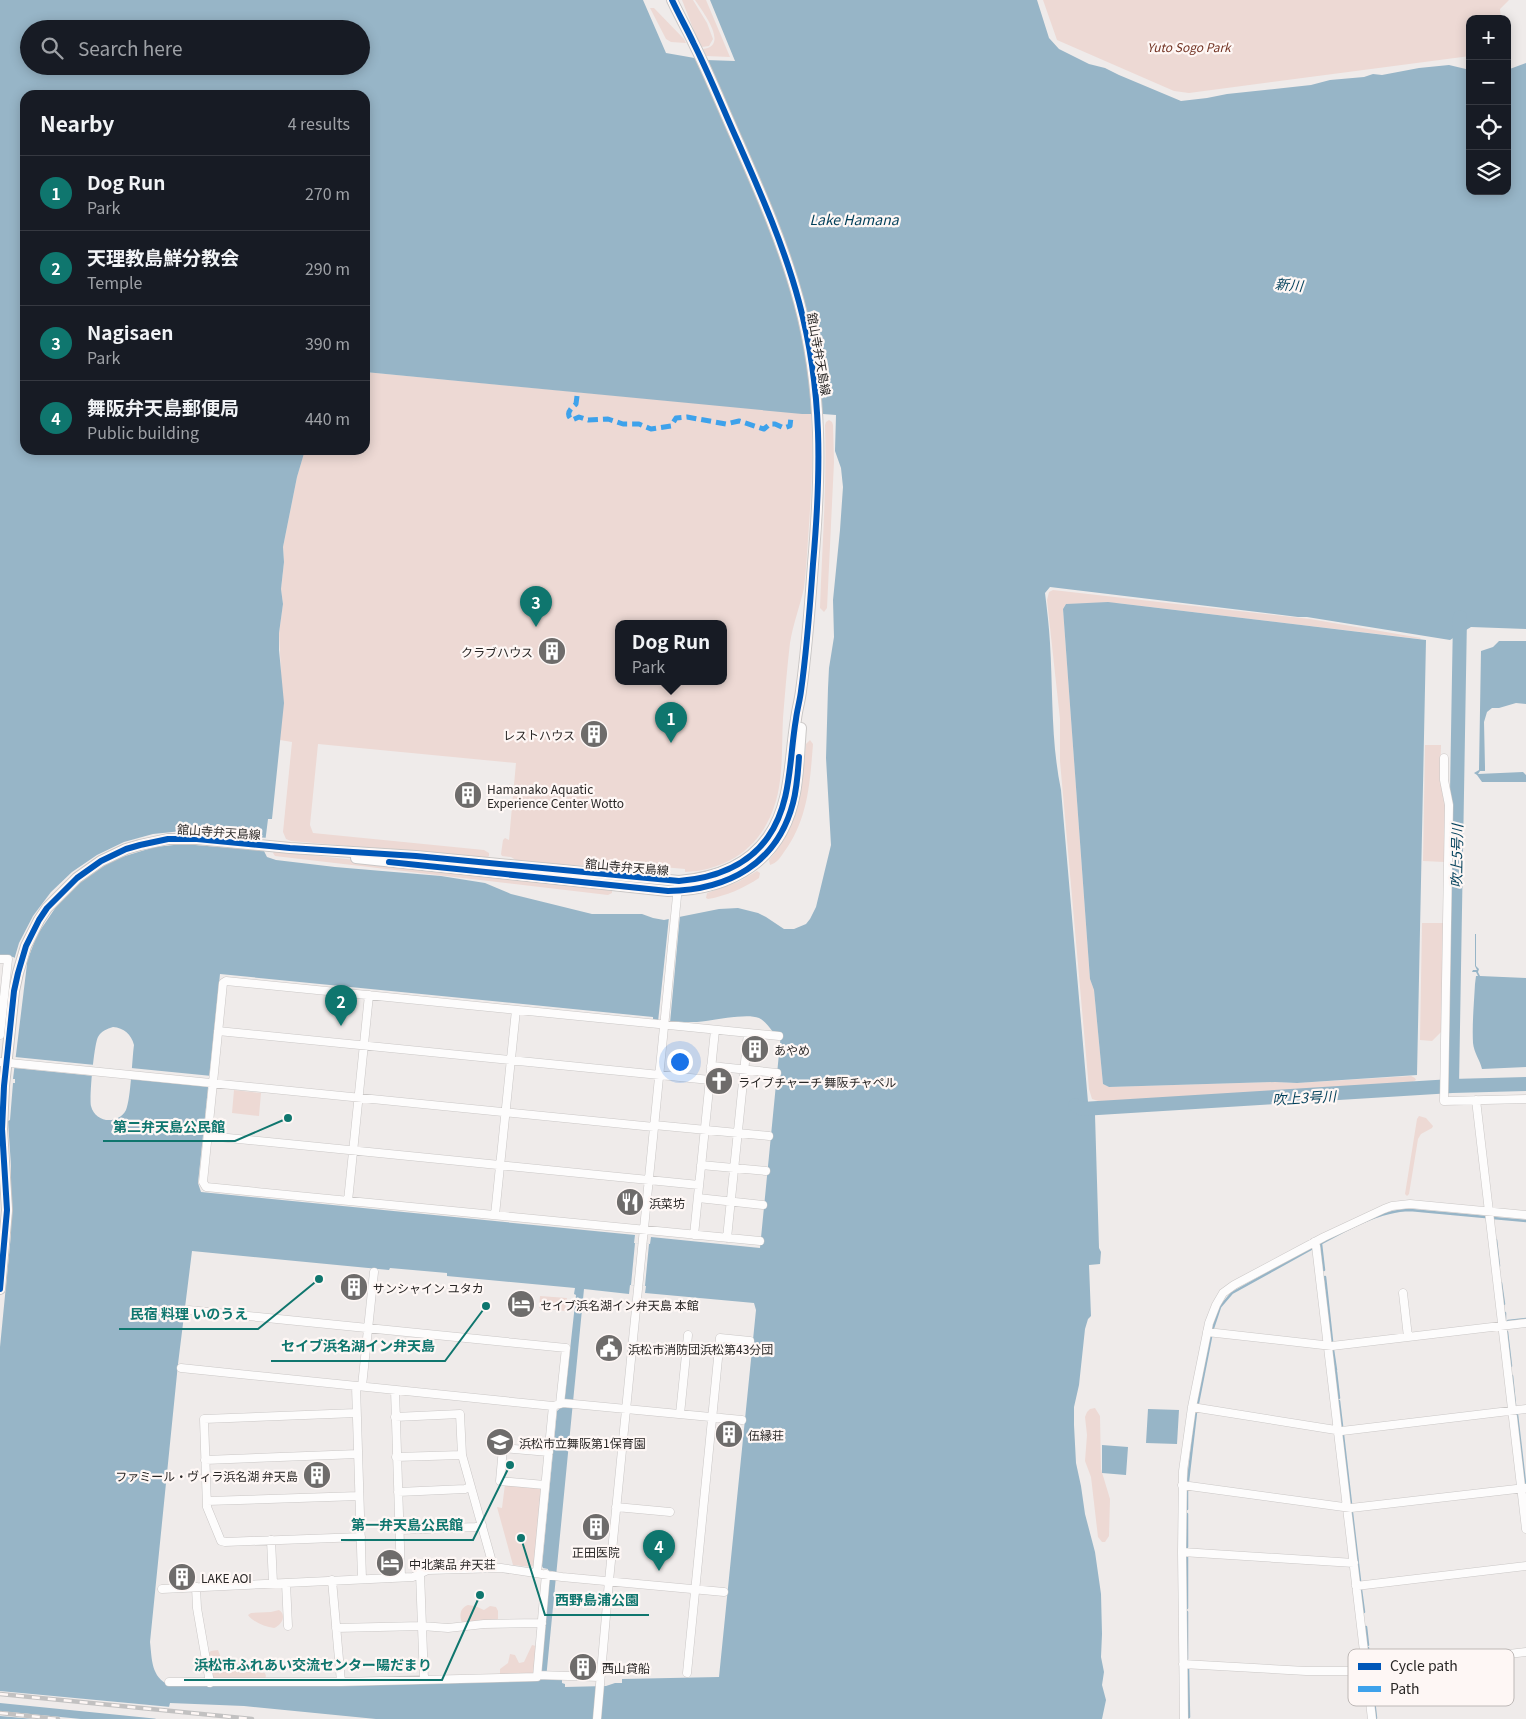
<!DOCTYPE html>
<meta charset="utf-8">
<style>
body{margin:0;font-family:Georgia,"Noto Sans JP",serif;background:#242831;color:#f1f3f6}
.controls{position:absolute;right:15px;top:15px;display:grid;overflow:hidden;border-radius:10px;box-shadow:0 2px 12px #0003}
.controls button{width:45px;height:45px;display:grid;place-items:center;padding:0;border:0;border-bottom:1px solid #363941;background:#171b24;color:#f1f3f6;font:25px sans-serif}
.you{position:absolute;left:679px;top:1061px;width:18px;height:18px;margin:-12px;border:4px solid #fff;border-radius:50%;background:#1a73e8;box-shadow:0 0 0 8px #1a73e833}
.badge{display:grid;place-items:center;width:32px;height:32px;border-radius:50%;background:#0f766e;color:#fff;font-size:16px;font-weight:700}
.pin{position:absolute;translate:-50% -41px;filter:drop-shadow(0 1px 2px #0008)}
.pin::after{content:'';position:absolute;top:26px;width:18px;height:15px;background:inherit;clip-path:polygon(0 0,100% 0,50% 100%)}
.popup{position:absolute;left:615px;top:620px;width:112px;height:65px;box-sizing:border-box;display:grid;place-content:center;border-radius:10px;background:#171b24;filter:drop-shadow(0 1px 4px #0005);font-size:16px;white-space:nowrap;color:#9ea1a6}
.popup b{font-size:19px;color:#f1f3f6}
.popup::after{content:'';position:absolute;left:50%;top:100%;margin-left:-10px;border:10px solid transparent;border-top-color:#171b24}
.list{margin:0;padding:0;list-style:none}
h2{display:flex;justify-content:space-between;align-items:center;height:65px;margin:0;padding:0 20px;font-size:21px}
h2 small{font-size:16px;font-weight:400;color:#9ea1a6}
.list li{display:grid;grid-template-columns:32px 1fr auto;gap:15px;align-items:center;box-sizing:border-box;height:75px;padding:0 20px;border-top:1px solid #363941}
.list b{display:block;font-size:19px;white-space:nowrap}
.list p{margin:0;font-size:16px;white-space:nowrap;color:#9ea1a6}
.list em{font-size:16px;font-style:normal;color:#9ea1a6}
.icon{flex:none;width:28px;height:28px;fill:none;stroke:currentColor;stroke-width:2;stroke-linecap:round;stroke-linejoin:round}
.map{position:relative;flex:none;width:1526px;height:1719px;overflow:hidden}
.search{position:absolute;background:#171b24;box-shadow:0 2px 12px #0003;left:20px;top:20px;width:350px;height:55px;display:flex;align-items:center;gap:12px;box-sizing:border-box;padding:0 18px;border-radius:28px;color:#9ea1a6;font-size:19px}
.panel{position:absolute;background:#171b24;box-shadow:0 2px 12px #0003;left:20px;top:90px;width:350px;height:365px;border-radius:15px}
.map>svg:first-child{display:block}
.green{fill:#edd9d4;fill-rule:evenodd}
.water{fill:#97b5c7;fill-rule:evenodd}
.pier{fill:#efebea}
.lines{fill:none;stroke-linecap:round;stroke-linejoin:round}
.stream{stroke:#97b5c7;stroke-width:2.5}
.river{stroke:#97b5c7;stroke-width:14}
.minor-casing{stroke:#cac7c6;stroke-width:9}
.major-casing{stroke:#cac7c6;stroke-width:12}
.minor{stroke:#fdfcfc;stroke-width:8}
.major{stroke:#fdfcfc;stroke-width:10}
.rail-casing{stroke:#c2c1c1;stroke-width:4.5}
.rail{stroke:#fef7f5;stroke-width:2.5;stroke-dasharray:8;stroke-linecap:butt}
.quiet{stroke:#3ea2eb;stroke-width:5;stroke-dasharray:10 5;stroke-linecap:butt}
.cycleway-casing{stroke:#fef7f5;stroke-width:9}
.cycleway{stroke:#0057b8;stroke-width:6}
.labels{text-anchor:middle;dominant-baseline:central;stroke-width:4.5;stroke-linejoin:round;paint-order:stroke}
.park-label{font-size:12px;font-style:italic;fill:#723323;stroke:#fef7f5}
.street-label{font-size:12px;fill:#292726;stroke:#fef7f5}
.poi-label{font-size:12px;fill:#292726;stroke:#fef7f5;text-anchor:start}
.water-label{font-size:14px;font-style:italic;fill:#003f5a;stroke:#fef7f5}
.key{fill:#fef7f5;stroke:#beb9b7;stroke-width:1}
.key-label{font-size:14px;fill:#292726}
.leader{fill:none;stroke:#0f766e;stroke-width:2}
.callout-dot{fill:#0f766e;stroke:#fef7f5;stroke-width:2}
.callout-label{font-size:14px;text-anchor:middle;font-weight:bold;fill:#0f766e;stroke:#fef7f5;stroke-width:4.5;stroke-linejoin:round;paint-order:stroke}
</style>
<div class="map">
<svg width="1526" height="1719" viewBox="0 0 1526 1719">
<rect width="100%" height="100%" fill="#efebea"/>
<path class="green" d="M682 0H693L707 23 713 39 709 46 702 47 699 41H698Z
M695 0H706L730 57 706 56 703 49C730 46 702 11 695 0Z
M1043 0H1509L1500 9 1501 19H1470V56L1189 93 1174 91 1057 40Z
M650 8H654L684 39 686 43 671 42 666 39Z
M365 372 811 414C814 455 811 497 808 539 807 555 806 572 804 588 800 606 793 624 790 643 787 668 785 693 783 718 781 755 785 792 766 825 750 855 718 871 685 872V869L652 866 651 870 644 873 609 867 519 862 511 857 502 856 501 854 503 840 505 838 509 840 516 763 318 744 310 825 313 833 484 850 489 853V856L487 858 291 841 286 839 283 832 292 742 280 740 281 672 279 633 283 604 281 589 284 562 283 547 297 477 305 450H365ZM618 624H724V682H618Z
M829 420 832 422 833 425 834 462 827 608 824 612 820 608C822 547 827 486 825 425L826 422Z
M1053 590 1310 619 1421 638 1420 639 1117 603 1066 604 1063 609 1090 979 1094 990 1103 1084 1109 1087 1275 1082 1297 1083 1411 1076 1415 1078 1416 1080 1411 1083 1101 1102 1092 1099 1089 1089 1060 761V719L1047 600 1049 592Z
M810 740 813 744C810 782 808 820 784 852 780 858 777 863 770 865L769 860C800 825 802 787 806 744Z
M1425 745H1441L1440 780 1446 805 1445 862 1423 861Z
M275 851 612 889V893L608 895 275 856 273 853Z
M757 871 760 873 759 878C744 888 726 896 708 899L706 898 707 893 738 882Z
M1422 923H1444L1442 1031 1432 1041 1420 1040Z
M234 1090 261 1093 259 1116 232 1113Z
M1419 1116 1426 1118 1433 1126 1432 1128 1421 1134 1418 1139 1409 1194 1407 1196 1405 1194 1417 1119Z
M540 1296 567 1298 565 1311 539 1308Z
M1095 1408 1100 1416 1101 1469 1110 1499 1109 1536 1105 1542H1102L1098 1537 1091 1477 1085 1461 1087 1435 1085 1417 1087 1412 1090 1409Z
M505 1484 540 1487 541 1489 534 1565 531 1567 513 1565 497 1507 502 1508Z
M468 1605 475 1606 484 1610 490 1606 496 1607 498 1611V1619L497 1620 462 1623C459 1615 460 1608 468 1605Z
M279 1610C287 1615 282 1625 274 1628 265 1627 253 1622 248 1615L251 1613 271 1612Z
M532 1645 536 1646 534 1673 532 1674 502 1675 500 1674V1669L508 1663 510 1654 515 1655 519 1663 524 1662Z
M218 1650 223 1663 225 1664H236L247 1671 265 1673 266 1676 265 1679 213 1678 208 1653 211 1651Z"/>
<path class="water" d="M0 0H643L666 53 706 60 735 61 710 0H1037L1049 38 1059 49 1089 64 1105 68 1119 75 1181 101 1207 98 1227 94 1311 85 1330 80 1364 77 1373 74 1382 75 1419 68 1449 65 1470 70V191H1507V70L1526 63V629L1471 627 1450 640 1307 617H1298L1050 587 1045 593C1047 610 1049 626 1050 643 1053 692 1051 742 1061 790L1088 1102 1091 1104 1095 1115 1099 1248 1101 1252 1100 1264 1089 1265 1091 1316 1088 1319 1085 1329 1079 1385 1074 1407V1425L1076 1463 1081 1486 1085 1514 1095 1552 1101 1594 1102 1634 1101 1657 1104 1672 1102 1685 1106 1700 1102 1719H376L244 1706 170 1703 169 1707 155 1719H0V1347L11 1234V1166L8 1121 10 1120 13 1083H15V1079H13L27 964 13 957 0 955ZM29 29H361V66H29ZM25 95H365V372L802 414H823L836 415 835 451 841 468 843 487 840 530 833 600 834 637 829 668 828 688 826 758 831 845 816 907 810 919 806 924 794 929H784L766 917 758 913 738 908 719 909 664 920 653 918 642 914H592L511 894 485 883 441 876 335 867 276 860 267 857 264 851 268 819H272L284 703 279 650V633L283 604 281 589 284 562 283 547 297 477 305 450H25ZM220 974 653 1017V1020C668 1022 682 1022 697 1022 713 1021 745 1013 759 1018 765 1021 769 1027 773 1032L781 1033 760 1248 651 1237 650 1244 634 1243 635 1235 201 1192 198 1183ZM113 1027C124 1028 131 1034 134 1045 132 1059 131 1098 126 1110 118 1125 95 1123 91 1106 89 1099 94 1044 98 1037 101 1031 107 1029 113 1027ZM192 1251 389 1270 390 1268 447 1273V1276L575 1288 574 1294 576 1295 564 1405 557 1411 542 1566 543 1568 548 1569 539 1680 169 1685C151 1677 152 1659 150 1642L178 1364ZM630 1285 646 1286 645 1293 754 1303 756 1310 719 1677 622 1679V1683H615L606 1686 565 1687V1684L562 1683V1679H546L584 1289 629 1294Z
M1108 602 1426 640 1417 1075 1297 1083 1275 1082 1109 1087 1103 1084 1094 990 1090 979 1063 609 1066 604Z
M1499 641H1526V704L1516 703 1499 708H1492L1487 712 1484 722 1485 767V771H1480L1478 774 1523 772 1526 775V782H1482L1477 775 1474 773 1479 770 1481 651 1493 647Z
M1475 934H1476V966L1479 969 1478 972 1480 976 1526 978V1067L1482 1069C1480 1060 1474 1053 1473 1043 1472 1024 1474 1003 1475 984L1476 976H1478L1476 972H1472L1473 970H1477L1475 966Z
M1148 1409 1179 1410 1177 1444 1146 1443Z
M1102 1445 1128 1447 1126 1475 1102 1473Z"/>
<path class="pier" d="M182 831 268 838 267 851 183 844 155 847 115 859 80 881 60 901 37 935 26 964 14 960 19 943 33 916 51 892 72 872 97 855 124 842 153 834Z
M680 915 670 1023 658 1022 669 917Z
M15 1057 95 1065 94 1076 14 1068Z
M131 1068 212 1076 210 1087 130 1079Z
M635 1243 649 1244 645 1286 631 1285Z
M0 1691 171 1707 159 1719 0 1703Z
M0 1711 81 1719H34L0 1716Z"/>
<g class="lines">
<path class="stream" d="M1478 1085V1090
M1415 1093V1088
M1493 1218 1526 1221
M1496 1240 1499 1266
M1320 1244C1345 1230 1381 1210 1410 1210L1485 1217
M1321 1244 1324 1270
M1325 1277 1332 1341
M1501 1283 1504 1304
M1505 1313V1319
M1508 1321 1526 1319
M1213 1328 1220 1307 1232 1293 1313 1248
M1507 1332 1511 1366
M1333 1350 1336 1370
M1336 1372 1339 1398
M1512 1376 1515 1405
M1339 1401 1342 1426
M1198 1403 1211 1337
M1517 1415 1525 1483
M1343 1435 1351 1504
M1188 1481 1196 1412
M1526 1493V1495
M1187 1509V1490
M1352 1513 1360 1581
M1187 1547V1514
M1187 1557V1608
M1361 1590 1364 1612
M1187 1612V1659
M1366 1627 1368 1645
M1368 1648 1370 1665
M1188 1668 1189 1717
M1371 1674 1376 1718"/>
<path class="river" d="M1452 1086 1460 617
M1075 1105 1082 1109 1452 1086 1526 1084"/>
<defs>
<path id="minor" d="M1444 758V780L1449 805 1444 1101 1526 1099
M0 959H8L0 1035
M218 1031 710 1080
M0 1062 654 1127
M711 1066 777 1073
M1476 1100 1526 1529
M654 1125 769 1136
M208 1136 699 1185
M701 1165 766 1171
M698 1198 763 1205
M348 1201 369 995
M495 1215 516 1010
M694 1235 715 1030
M727 1238 748 1033
M760 1241 206 1187 203 1182 223 983 226 981 779 1036
M1314 1242 1316 1246 1372 1719
M1403 1293 1408 1337
M188 1310 566 1348 560 1404
M1207 1332 1332 1346 1526 1323
M181 1368 553 1406 563 1403 742 1420
M356 1386 362 1579
M362 1386 374 1272
M395 1390 401 1577
M1192 1407 1342 1431 1526 1409
M356 1413 204 1419 207 1507 221 1541 225 1542 361 1537
M680 1414 688 1335
M395 1417 460 1414 462 1455 492 1562V1568
M396 1457 462 1455
M205 1460 358 1454
M545 1485 500 1481 503 1448 549 1452
M1182 1485 1351 1508 1525 1488
M398 1492 465 1489 471 1487
M207 1501 359 1496
M616 1507 670 1512
M399 1530 476 1527 482 1525
M271 1540 273 1583
M1182 1552 1354 1563
M537 1572 553 1406
M420 1573 424 1680
M332 1580 341 1682
M286 1583 288 1626
M1356 1586 1526 1566
M196 1587 197 1608 210 1683
M162 1589 413 1577 428 1570 501 1568 562 1577 724 1592
M336 1628 422 1626 448 1628 484 1624 542 1623
M1183 1664 1306 1671H1363L1526 1652
M687 1673 720 1338 750 1341
M537 1675 600 1677
M169 1682H341L537 1677 546 1574
M597 1719 609 1581 678 886
M1184 1719 1182 1552 1183 1471 1192 1407 1209 1323 1216 1305 1223 1293 1234 1285 1324 1237 1384 1209 1392 1206 1410 1204 1526 1215"/>
<path id="major" d="M356 858 668 891C732 890 783 860 795 793 799 772 799 750 801 728
M0 1289 7 1210 2 1129 4 1086 14 991 18 973 26 946 39 920 47 908 77 878 101 861 126 849 140 845 168 839H197L290 848 416 856 679 881C714 878 747 867 768 837 792 803 789 759 796 719 797 710 800 700 801 691 807 649 810 606 813 564 821 473 823 391 799 302 784 246 761 194 738 142 723 109 710 76 694 44 687 29 679 15 672 0"/>
</defs>
<use href="#minor" class="minor-casing"/>
<use href="#major" class="major-casing"/>
<use href="#minor" class="minor"/>
<use href="#major" class="major"/>
<defs>
<path id="rail" d="M0 1694 252 1719
M0 1713 58 1719"/>
</defs>
<use href="#rail" class="rail-casing"/>
<use href="#rail" class="rail"/>
<path class="quiet" d="M577 396 576 404C570 409 565 414 572 420L579 417 588 420 608 419 623 424H639L651 429 671 426 676 418 687 417 726 424 739 421 764 429 770 424H775L784 428 790 426 791 417"/>
<defs>
<path id="cycleway" d="M389 862 668 891C728 890 777 864 793 803 797 788 798 773 799 757
M0 1289 7 1210 2 1129 4 1086 14 991 18 973 26 946 39 920 47 908 77 878 101 861 126 849 140 845 168 839H197L290 848 416 856 679 881C714 878 747 867 768 837 792 803 789 759 796 719 797 710 800 700 801 691 807 649 810 606 813 564 821 473 823 391 799 302 784 246 761 194 738 142 723 109 710 76 694 44 687 29 679 15 672 0"/>
</defs>
<use href="#cycleway" class="cycleway-casing"/>
<use href="#cycleway" class="cycleway"/>
</g>
<defs>
<symbol id="building-disc" viewBox="-11 -11 22 22"><circle r="9.5" fill="#6e6c6b" stroke="#fef7f5"/><path d="M-4-6H4V6H1V3H-1V6H-4ZM-2.5-4.3h1.7v1.8h-1.7ZM.8-4.3h1.7v1.8H.8ZM-2.5-1h1.7V.8h-1.7ZM.8-1h1.7V.8H.8Z" fill="#fff"/></symbol>
<symbol id="church-disc" viewBox="-11 -11 22 22"><circle r="9.5" fill="#6e6c6b" stroke="#fef7f5"/><path d="M-1.2-6h2.4v3.5h3.3v2.4h-3.3V6h-2.4V-.1h-3.3v-2.4h3.3Z" fill="#fff"/></symbol>
<symbol id="restaurant-disc" viewBox="-11 -11 22 22"><circle r="9.5" fill="#6e6c6b" stroke="#fef7f5"/><path d="M-5-6h1v4h1v-4h1v4h1v-4h1v5L-1.5 .5V6h-2V.5L-5-1ZM5-6V6H3V1.5H1.5Q1.5-4 5-6Z" fill="#fff"/></symbol>
<symbol id="hotel-disc" viewBox="-11 -11 22 22"><circle r="9.5" fill="#6e6c6b" stroke="#fef7f5"/><path d="M-6-4.5h1.5V1H6V5H4.5V3h-9V5H-6ZM-4 0a1.8 1.8 0 1 1 3.6 0ZM.5 0V-2.5h3Q6-2.5 6 0Z" fill="#fff"/></symbol>
<symbol id="civic-disc" viewBox="-11 -11 22 22"><circle r="9.5" fill="#6e6c6b" stroke="#fef7f5"/><path d="M-.6-6.5H3V-4.5H.6V-3L4-1V1h2V6H-6V1h2V-1L-.6-3ZM-1.2 2.5V6h2.4V2.5Z" fill="#fff"/></symbol>
<symbol id="school-disc" viewBox="-11 -11 22 22"><circle r="9.5" fill="#6e6c6b" stroke="#fef7f5"/><path d="M0-5L7-2L0 1L-7-2ZM-4 1L0 2.5L4 1V4Q0 6-4 4Z" fill="#fff"/></symbol>
</defs>
<g fill-rule="evenodd">
<use href="#building-disc" x="536" y="635" width="32" height="32"/>
<use href="#building-disc" x="578" y="718" width="32" height="32"/>
<use href="#building-disc" x="452" y="779" width="32" height="32"/>
<use href="#building-disc" x="739" y="1033" width="32" height="32"/>
<use href="#church-disc" x="703" y="1065" width="32" height="32"/>
<use href="#restaurant-disc" x="614" y="1186" width="32" height="32"/>
<use href="#building-disc" x="338" y="1271" width="32" height="32"/>
<use href="#hotel-disc" x="505" y="1288" width="32" height="32"/>
<use href="#civic-disc" x="593" y="1332" width="32" height="32"/>
<use href="#building-disc" x="713" y="1418" width="32" height="32"/>
<use href="#school-disc" x="484" y="1426" width="32" height="32"/>
<use href="#building-disc" x="301" y="1459" width="32" height="32"/>
<use href="#building-disc" x="580" y="1511" width="32" height="32"/>
<use href="#hotel-disc" x="374" y="1547" width="32" height="32"/>
<use href="#building-disc" x="166" y="1561" width="32" height="32"/>
<use href="#building-disc" x="567" y="1651" width="32" height="32"/>
</g>
<g class="labels">
<g class="park-label">
<text x="1189" y="46">Yuto Sogo Park</text>
</g>
<g class="street-label">
<text transform="translate(820 354) rotate(80)">舘山寺弁天島線</text>
<text transform="translate(219 831) rotate(4)">舘山寺弁天島線</text>
<text transform="translate(627 866) rotate(5)">舘山寺弁天島線</text>
</g>
<g class="poi-label">
<text x="533" y="651" text-anchor="end">クラブハウス</text>
<text x="575" y="734" text-anchor="end">レストハウス</text>
<text x="487" y="788">Hamanako Aquatic<tspan x="487" dy="14">Experience Center Wotto</tspan></text>
<text x="774" y="1049">あやめ</text>
<text x="738" y="1081">ライブチャーチ 舞阪チャペル</text>
<text x="649" y="1202">浜菜坊</text>
<text x="373" y="1287">サンシャイン ユタカ</text>
<text x="540" y="1304">セイブ浜名湖イン弁天島 本館</text>
<text x="628" y="1348">浜松市消防団浜松第43分団</text>
<text x="748" y="1434">伍縁荘</text>
<text x="519" y="1442">浜松市立舞阪第1保育園</text>
<text x="298" y="1475" text-anchor="end">ファミール・ヴィラ浜名湖 弁天島</text>
<text x="596" y="1551" text-anchor="middle">正田医院</text>
<text x="409" y="1563">中北薬品 弁天荘</text>
<text x="201" y="1577">LAKE AOI</text>
<text x="602" y="1667">西山貸船</text>
</g>
<g class="water-label">
<text x="854" y="219">Lake Hamana</text>
<text transform="translate(1289 284) rotate(5)">新川</text>
<text transform="translate(1456 856) rotate(-89)">吹上5号川</text>
<text transform="translate(1304 1097) rotate(-3)">吹上3号川</text>
</g>
</g>
<rect x="1348" y="1649" width="166" height="57" rx="8" class="key"/>
<rect x="1358" y="1663" width="23" height="7" fill="#0057b8"/>
<rect x="1358" y="1686" width="23" height="6" fill="#3ea2eb"/>
<g class="key-label">
<text x="1390" y="1671">Cycle path</text>
<text x="1390" y="1694">Path</text>
</g>
<path class="leader" d="M288 1118L235 1141H103M319 1279L258 1329H119M486 1306L445 1361H271M510 1465L473 1540H341M521 1538L545 1615H649M480 1595L442 1680H184"/>
<g class="callout-dot">
<circle cx="288" cy="1118" r="5"/>
<circle cx="319" cy="1279" r="5"/>
<circle cx="486" cy="1306" r="5"/>
<circle cx="510" cy="1465" r="5"/>
<circle cx="521" cy="1538" r="5"/>
<circle cx="480" cy="1595" r="5"/>
</g>
<g class="callout-label">
<text x="169" y="1132">第二弁天島公民館</text>
<text x="189" y="1319">民宿 料理 いのうえ</text>
<text x="358" y="1351">セイブ浜名湖イン弁天島</text>
<text x="407" y="1530">第一弁天島公民館</text>
<text x="597" y="1605">西野島浦公園</text>
<text x="313" y="1670">浜松市ふれあい交流センター陽だまり</text>
</g>
</svg>
<div class="controls">
<button>+</button>
<button>−</button>
<button><svg class="icon" aria-label="locate" viewBox="0 0 24 24"><circle cx="12" cy="12" r="6"/><path d="M12 2v4M12 18v4M2 12h4M18 12h4"/></svg></button>
<button><svg class="icon" aria-label="layers" viewBox="0 0 24 24"><path d="M12 4l9 5-9 5-9-5zM3 14l9 5 9-5"/></svg></button>
</div>
<div class="you"></div>
<div class="pin badge" style="left:671px;top:743px">1</div>
<div class="popup"><b>Dog Run</b>Park</div>
<div class="pin badge" style="left:341px;top:1026px">2</div>
<div class="pin badge" style="left:536px;top:627px">3</div>
<div class="pin badge" style="left:659px;top:1571px">4</div>
<div class="search"><svg class="icon" aria-label="search" viewBox="0 0 24 24"><circle cx="10" cy="10" r="6"/><path d="M15 15l6 6"/></svg>Search here</div>
<section class="panel">
<h2>Nearby<small>4 results</small></h2>
<ul class="list">
<li><span class="badge">1</span><div><b>Dog Run</b><p>Park</p></div><em>270 m</em></li>
<li><span class="badge">2</span><div><b>天理教島鮮分教会</b><p>Temple</p></div><em>290 m</em></li>
<li><span class="badge">3</span><div><b>Nagisaen</b><p>Park</p></div><em>390 m</em></li>
<li><span class="badge">4</span><div><b>舞阪弁天島郵便局</b><p>Public building</p></div><em>440 m</em></li>
</ul>
</section>
</div>
